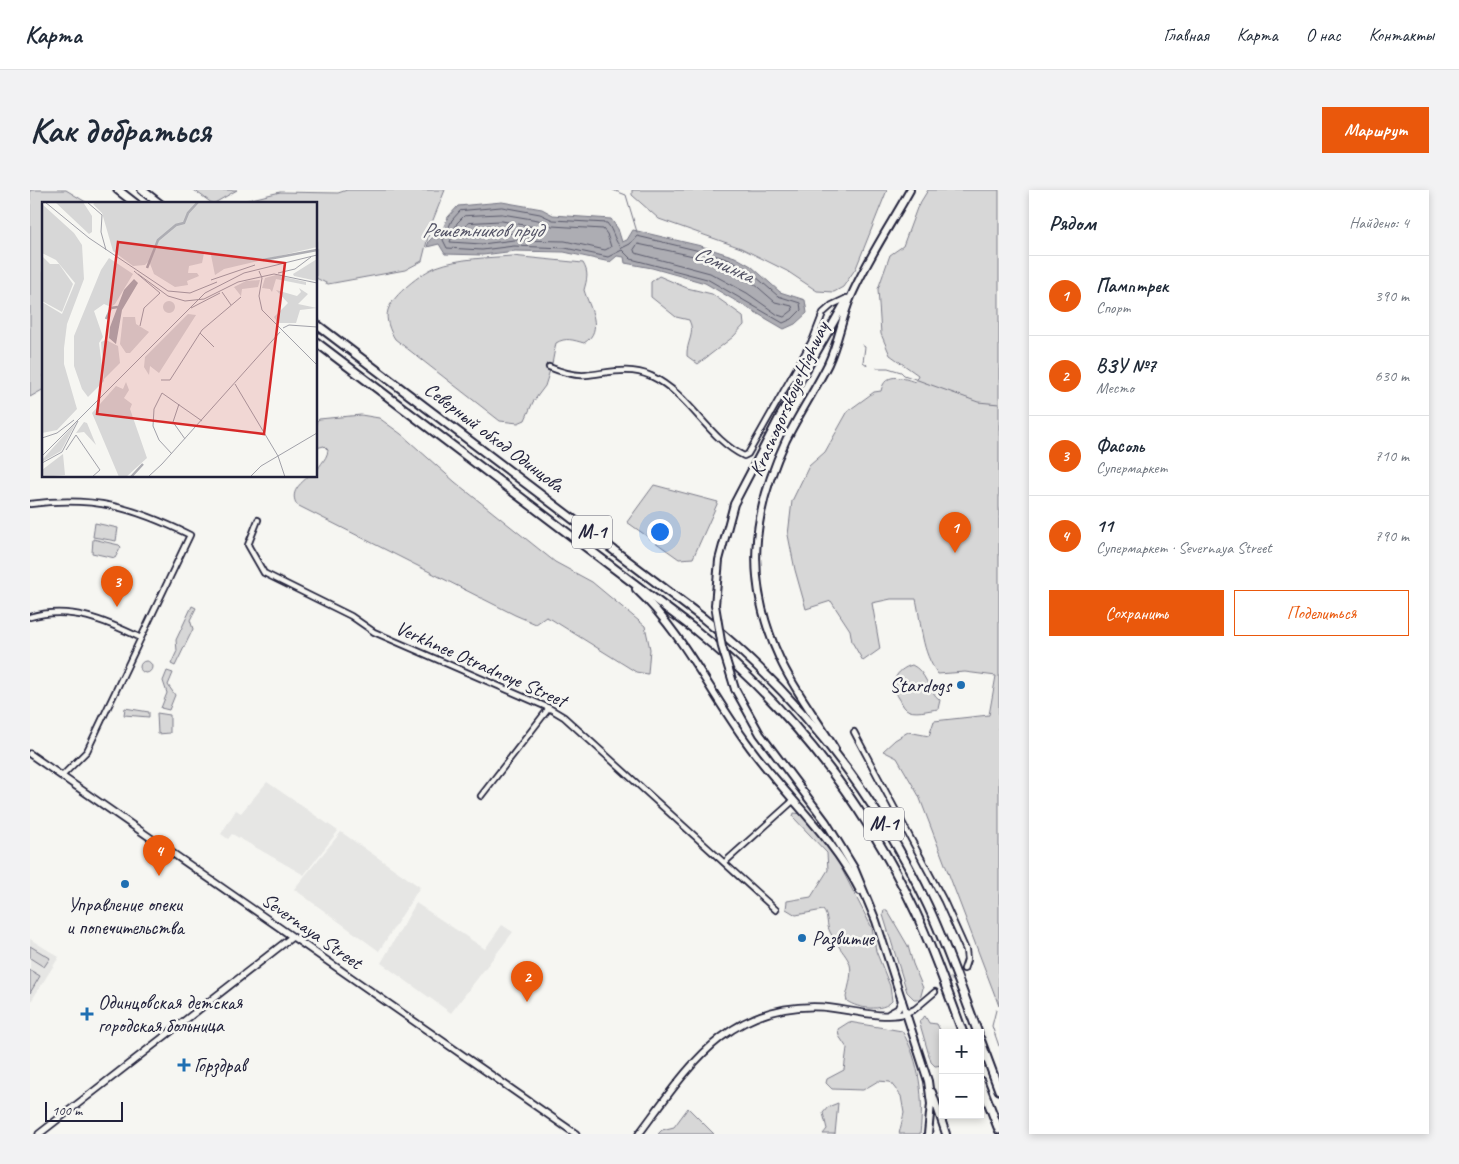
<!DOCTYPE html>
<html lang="ru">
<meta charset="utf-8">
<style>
body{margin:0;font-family:Caveat,sans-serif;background:#f2f2f3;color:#1f2937}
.controls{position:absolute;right:15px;bottom:15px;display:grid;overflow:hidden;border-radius:0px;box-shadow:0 2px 8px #0003}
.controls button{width:45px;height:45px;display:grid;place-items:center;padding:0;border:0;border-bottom:1px solid #e0e1e3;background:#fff;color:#1f2937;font:25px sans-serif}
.scale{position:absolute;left:15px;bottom:12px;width:78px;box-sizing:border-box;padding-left:5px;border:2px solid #22223b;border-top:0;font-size:14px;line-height:18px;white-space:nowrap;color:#22223b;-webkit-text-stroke:4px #f6f6f2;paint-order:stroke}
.you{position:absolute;left:629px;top:341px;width:18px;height:18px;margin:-12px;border:4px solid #fff;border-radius:50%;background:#1a73e8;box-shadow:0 0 0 8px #1a73e833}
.badge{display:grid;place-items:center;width:32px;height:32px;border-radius:50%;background:#ea580c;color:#fff;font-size:16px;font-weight:700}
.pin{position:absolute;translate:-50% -41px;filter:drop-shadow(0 1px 2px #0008)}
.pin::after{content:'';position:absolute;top:26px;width:18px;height:15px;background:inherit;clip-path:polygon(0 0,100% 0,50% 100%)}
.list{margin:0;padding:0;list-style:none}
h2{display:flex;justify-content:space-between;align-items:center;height:65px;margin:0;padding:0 20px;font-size:21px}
h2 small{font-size:16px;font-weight:400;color:#747a83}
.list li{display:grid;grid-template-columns:32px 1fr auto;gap:15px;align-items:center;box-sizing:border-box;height:80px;padding:0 20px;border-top:1px solid #e0e1e3}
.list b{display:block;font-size:19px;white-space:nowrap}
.list p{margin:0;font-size:16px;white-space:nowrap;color:#747a83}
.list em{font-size:16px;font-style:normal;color:#747a83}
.actions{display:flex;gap:10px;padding:15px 20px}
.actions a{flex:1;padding:11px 0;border:1px solid #ea580c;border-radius:0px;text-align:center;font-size:18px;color:#ea580c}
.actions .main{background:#ea580c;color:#fff}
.map{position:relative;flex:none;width:969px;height:944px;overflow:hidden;border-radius:0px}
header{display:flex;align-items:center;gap:30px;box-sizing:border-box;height:70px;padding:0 25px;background:#fff;border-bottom:1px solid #e0e1e3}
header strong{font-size:24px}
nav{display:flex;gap:28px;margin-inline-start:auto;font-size:18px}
.intro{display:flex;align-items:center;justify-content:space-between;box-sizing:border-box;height:120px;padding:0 30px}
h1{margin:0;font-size:35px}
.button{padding:12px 22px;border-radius:0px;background:#ea580c;color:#fff;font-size:18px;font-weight:700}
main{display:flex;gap:30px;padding:0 30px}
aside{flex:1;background:#fff;border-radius:0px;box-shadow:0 2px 8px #0003}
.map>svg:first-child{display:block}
.built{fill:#e6e6e4}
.green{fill:#d7d7d7;stroke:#7c7c89}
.water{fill:#adadb3;stroke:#757583}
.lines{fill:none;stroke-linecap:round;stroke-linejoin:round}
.shore{stroke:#5a5a6b;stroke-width:1}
.stream{stroke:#757583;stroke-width:1}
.minor-tunnel{stroke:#cccccd;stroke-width:4.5;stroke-dasharray:4.5 2;stroke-linecap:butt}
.minor-casing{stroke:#22223b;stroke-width:8}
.tertiary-casing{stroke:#22223b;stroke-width:9}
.secondary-casing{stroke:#22223b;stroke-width:10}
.trunk-casing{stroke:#22223b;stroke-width:11}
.minor{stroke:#f6f6f2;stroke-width:4.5}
.tertiary{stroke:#f6f6f2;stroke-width:5.5}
.secondary{stroke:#f6f6f2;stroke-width:6}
.trunk{stroke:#f6f6f2;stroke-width:7}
.secondary-bridge-casing{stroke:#22223b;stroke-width:10;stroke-linecap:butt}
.secondary-bridge{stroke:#f6f6f2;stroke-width:6}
.poi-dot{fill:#1f6fb2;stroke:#f6f6f2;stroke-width:2}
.labels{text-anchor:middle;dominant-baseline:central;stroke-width:5;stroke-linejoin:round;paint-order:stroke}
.shield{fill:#f6f6f2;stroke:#626272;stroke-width:1}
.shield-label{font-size:19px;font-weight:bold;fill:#22223b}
.street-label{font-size:20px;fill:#22223b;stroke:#f6f6f2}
.poi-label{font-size:20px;fill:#22223b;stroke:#f6f6f2;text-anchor:start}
.water-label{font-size:21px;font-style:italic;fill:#535365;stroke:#f6f6f2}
.inset-river{fill:none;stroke:#adadb3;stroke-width:2.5}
.inset-road{fill:none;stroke:#a1a1a9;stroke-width:1}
.view{fill:#d62828;fill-opacity:0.15;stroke:#d62828;stroke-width:2.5}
.inset-edge{fill:none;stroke:#22223b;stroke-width:2.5}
</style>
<header>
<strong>Карта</strong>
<nav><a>Главная</a><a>Карта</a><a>О нас</a><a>Контакты</a></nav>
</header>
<div class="intro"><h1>Как добраться</h1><a class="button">Маршрут</a></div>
<main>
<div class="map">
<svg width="969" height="944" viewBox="0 0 969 944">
<rect width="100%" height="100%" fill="#f6f6f2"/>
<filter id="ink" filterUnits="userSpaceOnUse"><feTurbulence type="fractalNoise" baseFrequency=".02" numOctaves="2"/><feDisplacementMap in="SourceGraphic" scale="10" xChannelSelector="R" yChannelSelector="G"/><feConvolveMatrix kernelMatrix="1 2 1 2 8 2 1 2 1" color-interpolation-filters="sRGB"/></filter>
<g filter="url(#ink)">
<path class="built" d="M237 592 308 641 274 685 202 644 198 649 191 644 206 620 211 623Z
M311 642 390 697 349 761 264 699Z
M386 713 455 759 472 735 483 742 421 823 351 773Z
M0 749 29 767 0 813Z"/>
<path class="green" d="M0 0H36L59 14H14V199L0 207Z
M164 0H207L183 14Z
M317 0H415L401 35 392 71 375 80 298 94 286 88V14H202L250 2 308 3Z
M602 0H857L826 78 813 97 804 102 787 101 757 81 711 58 629 29 602 5Z
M898 0H969V816L889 606 867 568 853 561 865 550 878 542 899 546 904 531 959 525 966 486 935 482 908 484C891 461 892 436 886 409H861L842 413 850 459 833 471 822 452 820 440 801 411 776 419 765 380 758 345 762 311 779 276 795 262 818 221 844 202 851 201C855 182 871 187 885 192L888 185 860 165 851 144 848 99 860 65 873 56 887 18Z
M482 66 553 73C559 83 557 89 554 100 559 117 575 140 554 153 543 150 536 147 526 153L522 174 515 196 503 212 495 230 488 233 470 231 365 149C360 141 355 129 358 120 363 105 391 83 406 77 430 68 457 68 482 66Z
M629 86 657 98 682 104 713 126 714 135 703 147 668 174 657 166C656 152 666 144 659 130L646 127 621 107V92Z
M331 225 349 228 371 244 425 292 525 372 562 392 615 436 620 459 618 484 606 482 521 429 516 427 506 434 485 425 267 315C259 302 270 294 279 286H286C286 276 297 271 298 260L294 256 286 258V232L289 229Z
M624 295 688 312 663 368 649 369 597 332Z
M65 333 88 338 86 351 63 347Z
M63 349 89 355 91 357 85 368 62 363Z
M162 416 166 418 160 430 163 439 145 476 141 474 147 461 146 450Z
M110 477a6 6 0 1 1 12 0a6 6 0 1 1-12 0Z
M882 475C896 481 898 501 910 510L908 519C899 520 883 525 876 519 873 517 871 511 869 508 859 494 865 480 882 475Z
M137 481 143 483 138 495 145 505 139 520 131 518 137 503 133 491Z
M95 518 119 522V527L94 525Z
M127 523 140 525V543L128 544Z
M764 623 773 624 805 666 842 738 846 761 860 796 862 811C853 822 828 819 817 811L816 807C827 766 818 775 800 742 796 735 799 727 793 720L766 725 756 719 757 711 781 707 798 680 797 663 763 627Z
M854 720H857L878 756 883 774 893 798 890 809H884L877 802 853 725Z
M0 756 20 768 14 777 0 768Z
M0 780 10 786 0 803Z
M895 826 899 833 907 834 913 846V875L905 876 901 872 889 831Z
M819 832 872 841C890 871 894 910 890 944H869L874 923 871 906 860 892 848 891 833 900 802 899 796 893 797 889 814 880 817 858 809 846 808 839Z
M808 913 805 944H793L797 939 793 923 798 917Z
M658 918 684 944H628L632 940 644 937Z"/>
<path class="water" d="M472 12 512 19 523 25 581 29 588 39 592 52 597 50 603 40 671 56 705 67 721 76 750 102 775 110 777 123 765 134 754 139 675 93 622 78 595 73 594 67 587 66 580 72 534 62 485 61 453 65 415 64 409 54 397 57 399 51 403 47 409 48 418 27 428 16Z"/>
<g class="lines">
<path class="shore" d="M472 17 510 24 523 30 577 33C584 41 584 52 592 58L600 54 607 46 670 61 703 71 718 80 748 106 770 113 771 120 762 129 753 133 677 89 601 69 592 60 578 67 535 58 484 56 452 60 417 58 413 50 422 30 430 21Z
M472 24 508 30 522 36 573 39 577 44 581 57 575 60 535 51 484 50 452 54 420 52 427 33 434 26Z
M472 31 505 37 510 41 451 46 431 44 438 33Z
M608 54 668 67 701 77 714 85 745 112 762 116 763 120 754 127 748 125 717 103 680 83 605 63 604 60Z"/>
<path class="stream" d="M583 0 596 5 607 42
M832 155 835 157 833 172 837 175
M847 178H858L871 182 874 185 948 212 969 214
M966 820 962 836 969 856"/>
<path class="minor-tunnel" d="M905 802 934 779"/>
<defs>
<path id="minor" d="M519 177C531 182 543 186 556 185 578 183 599 176 621 186 661 205 677 248 714 266L718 264 783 149 793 123 802 115 817 108
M0 314C64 306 103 317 160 345L57 561 32 586
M228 330 218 355 234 383 321 426 344 442 519 518 534 527 746 720
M0 427C40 415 76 431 111 448
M824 542 914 711 936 760 937 770 934 779
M451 606 519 518
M695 672 764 610
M876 823 885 819 905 802"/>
<path id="tertiary" d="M0 564 546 944
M859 824 868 819 872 810
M9 944 262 747
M609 944C659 877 697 812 793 817 817 819 854 830 876 823"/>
<path id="secondary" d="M606 399C653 443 679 501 717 553 753 604 802 645 830 701
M685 415 689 370 704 314 750 226 817 109
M705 499 730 544 796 632 824 678 846 731 898 891 901 914 898 944
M805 559C787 529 764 500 750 469 714 392 721 325 756 250 769 224 785 200 798 174 808 153 811 131 820 109 836 71 860 36 880 0
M902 902 916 944"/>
<path id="trunk" d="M88 0 106 14
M112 0 130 14
M286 134 673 428C769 506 845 603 898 716 917 757 932 800 948 843
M286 152 664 439C759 516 834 612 886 723 904 762 918 803 933 843
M950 849 969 900
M950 891 969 940"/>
</defs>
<use href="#minor" class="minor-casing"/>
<use href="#tertiary" class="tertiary-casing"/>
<use href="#secondary" class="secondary-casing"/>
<use href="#trunk" class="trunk-casing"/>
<use href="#minor" class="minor"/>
<use href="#tertiary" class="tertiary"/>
<use href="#secondary" class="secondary"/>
<use href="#trunk" class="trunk"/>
<defs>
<path id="secondary-bridge" d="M685 415 692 457 705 499"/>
</defs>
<use href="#secondary-bridge" class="secondary-bridge-casing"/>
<use href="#secondary-bridge" class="secondary-bridge"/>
</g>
</g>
<g class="poi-dot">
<circle cx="931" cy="495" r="5"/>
<circle cx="95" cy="694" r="5"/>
<circle cx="772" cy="748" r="5"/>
<path d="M54.5 816.5h5v5h5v5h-5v5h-5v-5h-5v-5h5z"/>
<path d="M151.5 867.5h5v5h5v5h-5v5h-5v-5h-5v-5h5z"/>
</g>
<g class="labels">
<g class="shield">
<rect x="542" y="325.5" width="40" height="33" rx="4"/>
<rect x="834" y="617.5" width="40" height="33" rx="4"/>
</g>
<g class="shield-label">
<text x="562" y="342">М-1</text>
<text x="854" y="634">М-1</text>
</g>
<g class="street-label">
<text transform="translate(759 209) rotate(-66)">Krasnogorskoye Highway</text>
<text transform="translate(464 247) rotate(37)">Северный обход Одинцова</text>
<text transform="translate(451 474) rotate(24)">Verkhnee Otradnoye Street</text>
<text transform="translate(282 741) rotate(35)">Severnaya Street</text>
</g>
<g class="poi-label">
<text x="921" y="495" text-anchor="end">Stardogs</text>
<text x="95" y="714" text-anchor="middle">Управление опеки<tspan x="95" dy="23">и попечительства</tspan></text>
<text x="782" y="748">Развитие</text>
<text x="68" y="812">Одинцовская детская<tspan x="68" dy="23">городская больница</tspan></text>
<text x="164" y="875">Горздрав</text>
</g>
<g class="water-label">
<text x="452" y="40">Решетников пруд</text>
<text transform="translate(694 74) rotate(24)">Соминка</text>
</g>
</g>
<g transform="translate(12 12)">
<rect width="275" height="275" fill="#f6f6f2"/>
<path d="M13 0H41L50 14V30L47 32ZM54 0H275V45L182 67 173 73 169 53 162 51 160 61 147 64 146 71H155L157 74 145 79 146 83 133 85 112 72 107 59 103 63 91 64 71 49 60 11 51 2ZM0 2 32 31 40 43 42 77 25 122 22 146V162L35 207 15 228 0 231V100L20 112 33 81 14 58 0 51ZM0 54 8 62H17L31 82 20 110 0 99ZM67 56 91 72 73 102 69 105 62 102 52 109 61 135 57 141 62 179 46 195 40 187 32 164V134L59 68ZM275 57V79L252 74 251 72ZM234 73 264 80V83L234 77 230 90 228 87 220 86 223 76ZM218 78 216 85 200 87 199 94 192 85 182 90 204 79ZM257 86 266 92 256 102 275 106 258 108 254 121H236L232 115 246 101 234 88 255 94 259 90ZM121 105a6 6 0 1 1 12 0a6 6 0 1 1-12 0ZM146 112 154 113 117 171 108 164 107 173 102 165 103 155ZM81 115H93L94 122 107 130 88 151H84L78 142ZM64 138 76 144 78 161 62 177 59 140ZM84 180 87 188 82 196 90 202 88 207 105 256 84 275H77L50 211 74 184 81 187ZM35 219 19 249 0 260V258ZM42 220 45 221 54 243 42 230 34 231ZM21 252 23 273 0 275V268Z" fill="#d7d7d7"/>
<path d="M92 77 96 81 80 108 74 142 67 136 68 125 82 88Z" fill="#adadb3"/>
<path class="inset-river" d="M221 58 275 48M105 66 116 38 134 23 142 21 146 11 156 0M64 117 69 106 76 105M89 275 101 262"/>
<path class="inset-road" d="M3 0 47 36 126 89 148 91 175 80M45 0 60 13 59 30 64 48M92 69 118 91 102 106 98 124M217 69 220 76 217 94 220 108 275 163M236 71 253 67 269 55M96 72 126 94 143 99 162 97 196 80 232 72 275 81M169 78 213 63M180 90 189 103M149 106 178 91M241 126 247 123 275 125M158 131 172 145M119 178H128L160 128 199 95M193 182 236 254 243 275M137 202 131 220 143 237M34 233 58 268 50 275M0 236 15 231 32 218M24 248 34 233M130 252 117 238 111 224 112 207 120 191 160 219M0 254 163 91 202 71 275 53M0 261 20 250 36 219M120 262 238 130M106 275 120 262M208 275 219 264 275 231"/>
<path class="view" d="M76 40 243 61 222 232 55 212Z"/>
<rect width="275" height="275" class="inset-edge"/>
</g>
</svg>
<div class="controls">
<button>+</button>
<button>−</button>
</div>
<div class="scale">100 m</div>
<div class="you"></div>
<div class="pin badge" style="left:925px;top:363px">1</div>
<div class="pin badge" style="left:497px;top:812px">2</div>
<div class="pin badge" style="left:87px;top:417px">3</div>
<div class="pin badge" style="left:129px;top:686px">4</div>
</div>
<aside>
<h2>Рядом<small>Найдено: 4</small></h2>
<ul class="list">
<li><span class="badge">1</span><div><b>Памптрек</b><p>Спорт</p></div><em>390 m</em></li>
<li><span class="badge">2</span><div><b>ВЗУ №7</b><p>Место</p></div><em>630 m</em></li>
<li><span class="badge">3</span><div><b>Фасоль</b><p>Супермаркет</p></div><em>710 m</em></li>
<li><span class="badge">4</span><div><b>11</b><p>Супермаркет · Severnaya Street</p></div><em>790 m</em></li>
</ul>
<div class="actions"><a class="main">Сохранить</a><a>Поделиться</a></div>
</aside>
</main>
